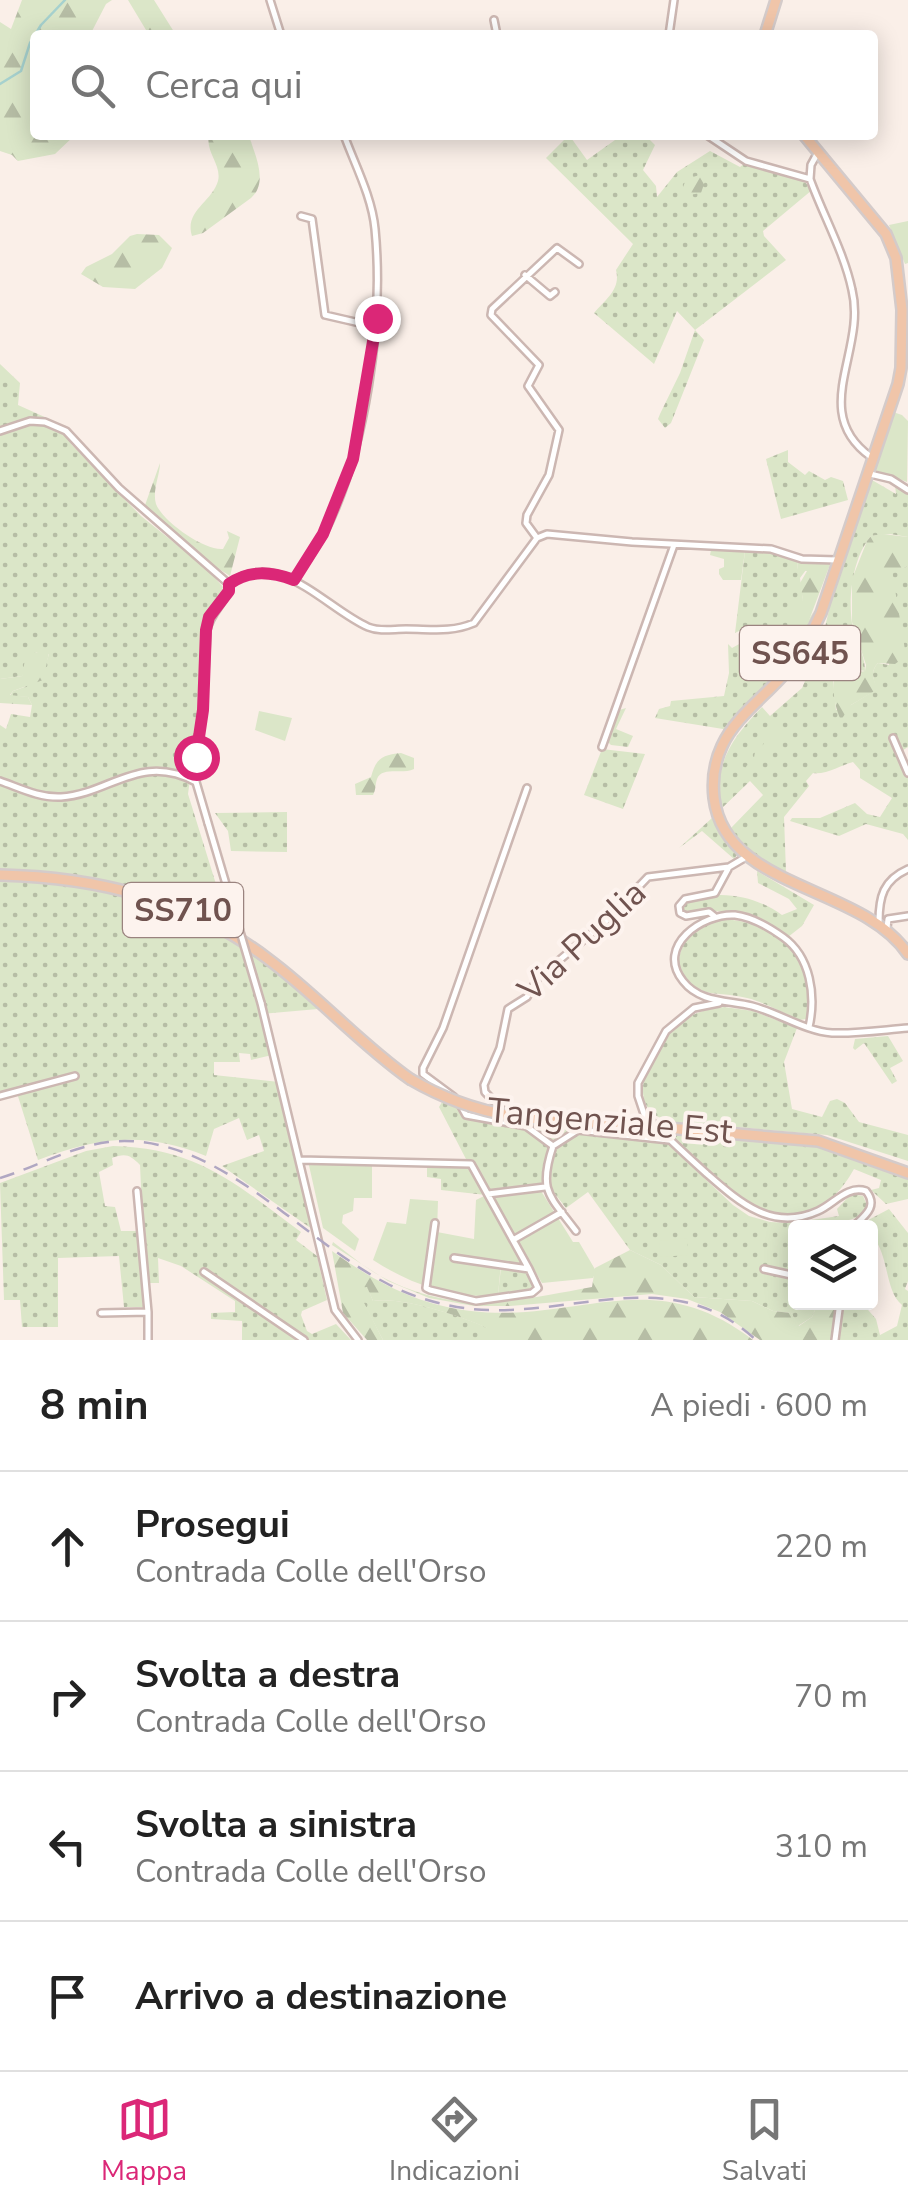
<!DOCTYPE html>
<html lang="it">
<meta charset="utf-8">
<style>
body{margin:0;font-family:"Nunito Sans",sans-serif;background:#f2f2f2;color:#222}
.controls{position:absolute;right:30px;bottom:30px;display:grid;overflow:hidden;border-radius:10px;box-shadow:0 5px 25px #0003}
.controls button{width:90px;height:90px;display:grid;place-items:center;padding:0;border:0;border-bottom:2px solid #e0e0e0;background:#fff;color:#222;font:50px sans-serif}
.stop{position:absolute;width:30px;height:30px;margin:-22px;border:8px solid #db2777;border-radius:50%;background:#fff}
.stop.end{background:#db2777;border-color:#fff;box-shadow:0 2px 10px #0008}
.list{margin:0;padding:0;list-style:none}
h2{display:flex;justify-content:space-between;align-items:center;height:130px;margin:0;padding:0 40px;font-size:42px}
h2 small{font-size:32px;font-weight:400;color:#767676}
.list li{display:grid;grid-template-columns:65px 1fr auto;gap:30px;align-items:center;box-sizing:border-box;height:150px;padding:0 40px;border-top:2px solid #e0e0e0}
.list b{display:block;font-size:38px;white-space:nowrap}
.list p{margin:0;font-size:32px;white-space:nowrap;color:#767676}
.list em{font-size:32px;font-style:normal;color:#767676}
.icon{flex:none;width:55px;height:55px;fill:none;stroke:currentColor;stroke-width:2;stroke-linecap:round;stroke-linejoin:round}
.map{position:relative;flex:none;width:908px;height:1340px;overflow:hidden}
.search{position:absolute;background:#fff;box-shadow:0 5px 25px #0003;left:30px;right:30px;top:30px;height:110px;display:flex;align-items:center;gap:25px;box-sizing:border-box;padding:0 35px;border-radius:10px;color:#767676;font-size:38px}
.sheet{height:730px;background:#fff}
nav{display:flex;justify-content:space-around;align-items:center;box-sizing:border-box;height:140px;border-top:2px solid #e0e0e0;background:#fff;font-size:28px;color:#767676}
nav a{display:grid;justify-items:center;gap:5px}
nav .on{color:#db2777}
.map>svg:first-child{display:block}
.grass{fill:url(#grass-dots)}
.forest{fill:url(#forest-firs)}
.green{fill:#dbe6c8}
.lines{fill:none;stroke-linecap:round;stroke-linejoin:round}
.stream{stroke:#a6d1ce;stroke-width:2.5}
.street-casing{stroke:#ccb7b2;stroke-width:10}
.primary-casing{stroke:#d4cbca;stroke-width:14}
.street{stroke:#fff;stroke-width:5}
.primary{stroke:#f0c5a9;stroke-width:9}
.rail{stroke:#b0a7c2;stroke-width:2.5;stroke-dasharray:15 10;stroke-linecap:butt}
.street-bridge-casing{stroke:#ccb7b2;stroke-width:10;stroke-linecap:butt}
.primary-bridge-casing{stroke:#d4cbca;stroke-width:14;stroke-linecap:butt}
.street-bridge{stroke:#fff;stroke-width:5}
.primary-bridge{stroke:#f0c5a9;stroke-width:9}
.route{stroke:#db2777;stroke-width:12}
.labels{text-anchor:middle;dominant-baseline:central;stroke-width:8;stroke-linejoin:round;paint-order:stroke}
.shield{fill:#fdf3ee;stroke:#9a837f;stroke-width:2.5}
.shield-label{font-size:32px;font-weight:bold;fill:#70534f}
.street-label{font-size:35px;fill:#70534f;stroke:#fdf3ee}
</style>
<div class="map">
<svg width="908" height="1340" viewBox="0 0 908 1340">
<defs>
<pattern id="grass-dots" width="8" height="8" patternUnits="userSpaceOnUse" patternTransform="scale(2.5)"><rect width="8" height="8" fill="#dbe6c8"/><path d="M2 2h.1M6 6h.1" fill="none" stroke="#b6bda5" stroke-width="1.8" stroke-linecap="round"/></pattern>
<pattern id="forest-firs" width="22" height="20" patternUnits="userSpaceOnUse" patternTransform="scale(2.5)"><rect width="22" height="20" fill="#dbe6c8"/><path d="M5 1l3.5 6h-7zM16 11l3.5 6h-7z" fill="#b6bda5"/></pattern>
</defs>
<rect width="100%" height="100%" fill="#faefe8"/>
<path class="grass" d="M569 135 587 160 622 135H645L655 145 643 170 656 186 657 197 677 172 710 151 740 167 745 163 753 165 803 180 812 190 763 231 764 236 786 260 695 330 704 340 671 423 665 428 658 419 660 414 680 373 695 330 677 311 654 364 594 313C606 299 621 289 616 270L633 244 546 158Z
M0 364 20 383 18 405 58 423 72 445 141 516 207 569 223 587 221 596 203 617 199 714 188 794 229 926C149 890 89 871 0 869V725L6 729 11 714 30 717 32 705 28 697 10 696 13 691C34 685 43 675 49 654L36 652 22 676 0 679Z
M788 450V462L805 475 809 471 825 480 831 477 843 481 848 500 781 519 766 459Z
M872 480 896 494 895 485 908 493V537L890 534 871 536C853 557 848 596 852 623 855 640 865 653 865 671L854 669 833 679 836 710 851 705 877 689C873 680 870 671 878 663L889 665 892 570 908 566V747L900 752 908 770V840L903 834 866 824 839 836 790 821 792 818H820L855 803 867 814 880 817 892 798 860 778V770L853 762C841 765 826 775 813 773L806 781 809 786 784 817 786 872 748 854 730 829 763 795 750 781 721 809C713 764 732 738 762 707L770 716 802 688 821 644 834 589Z
M745 551 770 552 798 560 797 570H806L800 578 803 600 798 626 790 629 783 646 808 621 814 611 803 640 723 736V729L655 718 659 709 670 706 671 701 724 696 729 673 728 644 732 648 750 638 739 631 735 633Z
M626 708 616 729 633 736 628 747 611 745 606 740 616 711Z
M602 749 645 754 623 809 584 795Z
M287 812V852L231 851 228 831 215 813Z
M712 818 720 835 737 855 734 859 702 831 679 848Z
M757 871 814 905 802 926 788 937C755 917 727 906 688 913L682 909V905C712 887 755 895 782 915L797 909 789 899 758 883Z
M0 881C124 882 230 921 318 1009L261 1014 272 1055 251 1060 250 1054 239 1053 240 1062H214V1075L279 1082 312 1229 222 1166 264 1151 259 1135 247 1140 239 1118 214 1129 206 1156C145 1131 98 1137 38 1160L16 1090 0 1094Z
M718 919C776 919 819 959 806 1019L800 1020C783 1013 764 1002 747 998 715 990 694 1001 678 965 681 939 695 927 718 919Z
M724 1007 753 1011 797 1028 784 1062 792 1109 822 1117 830 1101 837 1099 845 1103 859 1122 908 1135V1161L827 1135 675 1122C614 1113 653 1041 686 1019 698 1011 710 1009 724 1007Z
M888 1036 903 1061 890 1068 897 1081 892 1084 864 1043 855 1050 853 1048 855 1039Z
M442 1102 485 1116 525 1123 655 1132 733 1205 749 1216 770 1222 790 1223 839 1216 837 1209 851 1194 863 1196 867 1205C860 1220 847 1222 832 1221L831 1225 796 1228V1302L818 1303 812 1317 798 1326 791 1313 773 1311 752 1301 694 1297 661 1265 630 1250 588 1192 566 1208 548 1185 488 1190 473 1162 467 1161 439 1107Z
M669 1133C750 1138 835 1139 908 1179V1199L886 1204 871 1190 879 1188 881 1180 854 1169C843 1188 832 1202 810 1210 752 1230 707 1168 669 1133Z
M113 1146C198 1148 236 1184 301 1232L296 1240 317 1256 327 1300 302 1311 301 1315 307 1331 312 1334 336 1324 351 1340H242V1321L211 1319V1313L235 1312V1301L181 1266 158 1258 159 1283H149L144 1253 140 1165C130 1155 126 1153 112 1158L113 1165 99 1172 105 1206 115 1207 121 1231H137L143 1307H124L119 1256 58 1258V1327H22L20 1300H4L0 1183 86 1151Z
M427 1166H468L486 1195 441 1190V1179L427 1177Z
M889 1209 908 1233V1281L905 1289 908 1291V1340H838L842 1303H862L876 1319 880 1335 897 1326 902 1305C884 1290 890 1255 871 1234L870 1228 859 1225Z
M501 1267 525 1270 534 1283 533 1288 498 1295Z
M367 1286 373 1301C402 1296 461 1316 488 1328V1340H383L355 1287Z"/>
<path class="forest" d="M22 0H112L106 4 90 35H35V135H75L55 154 18 161 12 155 0 151V22L11 29Z
M128 0H154L176 35H149Z
M209 135H245L250 139C256 157 268 183 251 198L203 233 192 236C184 211 212 202 218 181 222 165 205 152 209 135Z
M703 174 707 175 701 193 689 195 681 193 686 179Z
M908 221V263L905 264 889 225Z
M137 234 159 235 172 248 162 268 135 289 103 287 81 274 86 267 112 254 130 236Z
M160 463C160 475 152 491 156 504 163 522 205 551 223 549L229 538 227 531 240 537 230 576 208 562 144 508Z
M883 534 908 537V566L892 571 906 656 895 664 878 663C870 671 873 680 878 689L851 705 841 720C834 706 831 685 836 670L846 666 859 672 865 671 866 665 852 622V579L867 541 871 536Z
M798 560 831 562 805 631 798 639 777 646 772 642V636L797 627 791 615 803 600 800 583 807 571 797 570Z
M44 651 49 653 43 680 13 691 10 695 28 697 32 705 0 703V679L22 676 26 654Z
M772 723 783 726 785 732 755 772 750 773 746 766 753 763 755 752 763 745Z
M401 753 414 758V769C403 775 382 766 377 779 375 785 376 790 373 795H356L355 784 371 777C376 759 381 755 401 753Z
M333 1242C349 1254 366 1269 384 1278 459 1316 515 1301 592 1287L595 1268 630 1250 661 1265 694 1297 752 1301 773 1311 791 1313 799 1326 812 1317 818 1303H837L832 1340H760L720 1312 687 1299 652 1294 510 1306H474L429 1298 388 1281 332 1245Z
M332 1251C375 1282 418 1305 471 1311 579 1324 651 1262 753 1340H488L487 1328C461 1316 401 1296 373 1301L367 1287H356L383 1340H367L343 1313Z"/>
<path class="green" d="M893 412 902 415 908 421 907 482 875 470Z
M711 550 745 551 741 580H723L719 574V569L724 567V559L710 555Z
M259 711 292 718 285 741 255 730Z
M308 1161 372 1164V1198H354L353 1211 343 1215 342 1223 359 1239 355 1251 323 1228Z
M541 1191 573 1242H579L596 1271 593 1278 542 1283 491 1195Z
M486 1195 522 1260 519 1265 501 1263 498 1295C454 1300 410 1284 373 1260L387 1222 406 1224 410 1199 438 1201 437 1232 474 1239 476 1200Z
M687 1238 688 1255 660 1257 659 1241Z"/>
<g class="lines">
<path class="stream" d="M0 84 21 71 30 43 41 25 65 0"/>
<defs>
<path id="street" d="M270 0 281 35
M494 20 497 35
M669 35 674 0
M553 135H565
M707 135 746 161 810 179C823 215 844 252 852 290 867 351 808 412 871 457
M810 179 811 165 817 154
M301 216 312 219 325 315 377 327
M525 275 550 296 555 292
M0 431 30 421 45 422 66 431 119 488 229 584
M870 474 891 479 908 490
M537 538 526 523 527 515 549 475 559 430 528 386 539 365 491 315 492 309 557 248 579 264
M294 580C304 565 314 550 323 535 366 452 384 322 375 229 372 197 355 165 344 135
M893 738 908 773
M602 747 674 545
M0 781C20 788 39 798 61 797 110 794 140 752 196 782
M208 823 196 782V757L203 710 207 630C210 612 228 601 229 584 279 547 325 608 368 627 380 632 393 629 406 629 431 629 450 633 474 623L537 538 547 534 632 542 771 549 802 559 837 560
M714 916 709 912 686 916 680 913 679 906 685 899 715 893 728 869
M879 922C879 897 883 880 908 869
M887 928 888 919 908 916
M261 1003 335 1310 358 1340
M719 1003 694 1008 666 1031 638 1083V1096L644 1114C664 1135 685 1154 707 1174 739 1202 772 1232 818 1211 834 1204 847 1185 866 1191 879 1207 864 1216 852 1228
M809 1027C816 996 811 957 783 937 769 927 753 917 735 915 703 913 655 946 683 981 700 1003 728 1000 752 1006 779 1013 805 1031 832 1033 857 1034 883 1030 908 1028
M0 1096 75 1076
M454 1097 423 1074V1068L443 1028 527 788
M461 1106 466 1115 526 1126 553 1146 578 1130 669 1140
M508 1116 485 1092 484 1085 500 1048 508 1009 527 997 538 978 605 922 648 877 729 867 746 857
M553 1146C538 1191 549 1195 576 1231
M300 1160 471 1164 529 1269 454 1258
M137 1191 148 1312V1340
M488 1194 545 1187
M435 1223 426 1288 430 1290 476 1301 532 1293 538 1288 529 1269
M513 1240 562 1212
M764 1269 796 1276
M204 1272 304 1340
M101 1313 148 1312
M835 1340 840 1302"/>
<path id="primary" d="M765 35 776 0
M804 135 886 234 896 258 902 310 901 368 898 384 821 613C812 632 804 649 791 666 770 693 736 715 722 746 714 763 712 780 714 798 725 890 862 885 908 954
M0 875C96 877 191 900 268 959 318 996 359 1043 410 1079
M540 1119 640 1126
M679 1129 818 1141 908 1173"/>
</defs>
<use href="#street" class="street-casing"/>
<use href="#primary" class="primary-casing"/>
<use href="#street" class="street"/>
<use href="#primary" class="primary"/>
<path class="rail" d="M0 1178C36 1167 70 1147 108 1142 215 1130 298 1238 386 1283 412 1297 443 1306 472 1309 571 1319 671 1261 756 1340"/>
<defs>
<path id="street-bridge" d="M208 823 261 1003"/>
<path id="primary-bridge" d="M410 1079C451 1103 492 1116 540 1119
M640 1126 679 1129"/>
</defs>
<use href="#street-bridge" class="street-bridge-casing"/>
<use href="#primary-bridge" class="primary-bridge-casing"/>
<use href="#street-bridge" class="street-bridge"/>
<use href="#primary-bridge" class="primary-bridge"/>
</g>
<g class="lines">
<path class="route" d="M196 757 203 710 206 630 209 617 229 591V584C250 569 272 572 294 580L323 534 353 459 377 318"/>
</g>
<g class="labels">
<g class="shield">
<rect x="740" y="626" width="120" height="54" rx="8"/>
<rect x="123" y="883" width="120" height="54" rx="8"/>
</g>
<g class="shield-label">
<text x="800" y="653">SS645</text>
<text x="183" y="910">SS710</text>
</g>
<g class="street-label">
<text transform="translate(582 941) rotate(-43)">Via Puglia</text>
<text transform="translate(610 1121) rotate(5)">Tangenziale Est</text>
</g>
</g>
</svg>
<div class="controls">
<button><svg class="icon" aria-label="layers" viewBox="0 0 24 24"><path d="M12 4l9 5-9 5-9-5zM3 14l9 5 9-5"/></svg></button>
</div>
<div class="stop" style="left:196px;top:757px"></div>
<div class="stop end" style="left:377px;top:318px"></div>
<div class="search"><svg class="icon" aria-label="search" viewBox="0 0 24 24"><circle cx="10" cy="10" r="6"/><path d="M15 15l6 6"/></svg>Cerca qui</div>
</div>
<section class="sheet">
<h2>8 min<small>A piedi · 600 m</small></h2>
<ul class="list">
<li><svg class="icon" aria-label="ahead" viewBox="0 0 24 24"><path d="M12 20V5M6 11l6-6 6 6"/></svg><div><b>Prosegui</b><p>Contrada Colle dell'Orso</p></div><em>220 m</em></li>
<li><svg class="icon" aria-label="right" viewBox="0 0 24 24"><path d="M7 20v-9h11M14 6l5 5-5 5"/></svg><div><b>Svolta a destra</b><p>Contrada Colle dell'Orso</p></div><em>70 m</em></li>
<li><svg class="icon" aria-label="left" viewBox="0 0 24 24"><path d="M17 20v-9H6M10 6l-5 5 5 5"/></svg><div><b>Svolta a sinistra</b><p>Contrada Colle dell'Orso</p></div><em>310 m</em></li>
<li><svg class="icon" aria-label="arrive" viewBox="0 0 24 24"><path d="M6 21V4h12l-3 4 3 4H6"/></svg><div><b>Arrivo a destinazione</b></div></li>
</ul>
</section>
<nav>
<a class="on"><svg class="icon" aria-label="map" viewBox="0 0 24 24"><path d="M3 6l6-2 6 2 6-2v14l-6 2-6-2-6 2zM9 4v14M15 6v14"/></svg>Mappa</a>
<a><svg class="icon" aria-label="directions" viewBox="0 0 24 24"><path d="M12 3l9 9-9 9-9-9zM9 14v-3h6M13 9l2 2-2 2"/></svg>Indicazioni</a>
<a><svg class="icon" aria-label="saved" viewBox="0 0 24 24"><path d="M7 4h10v16l-5-4-5 4z"/></svg>Salvati</a>
</nav>
